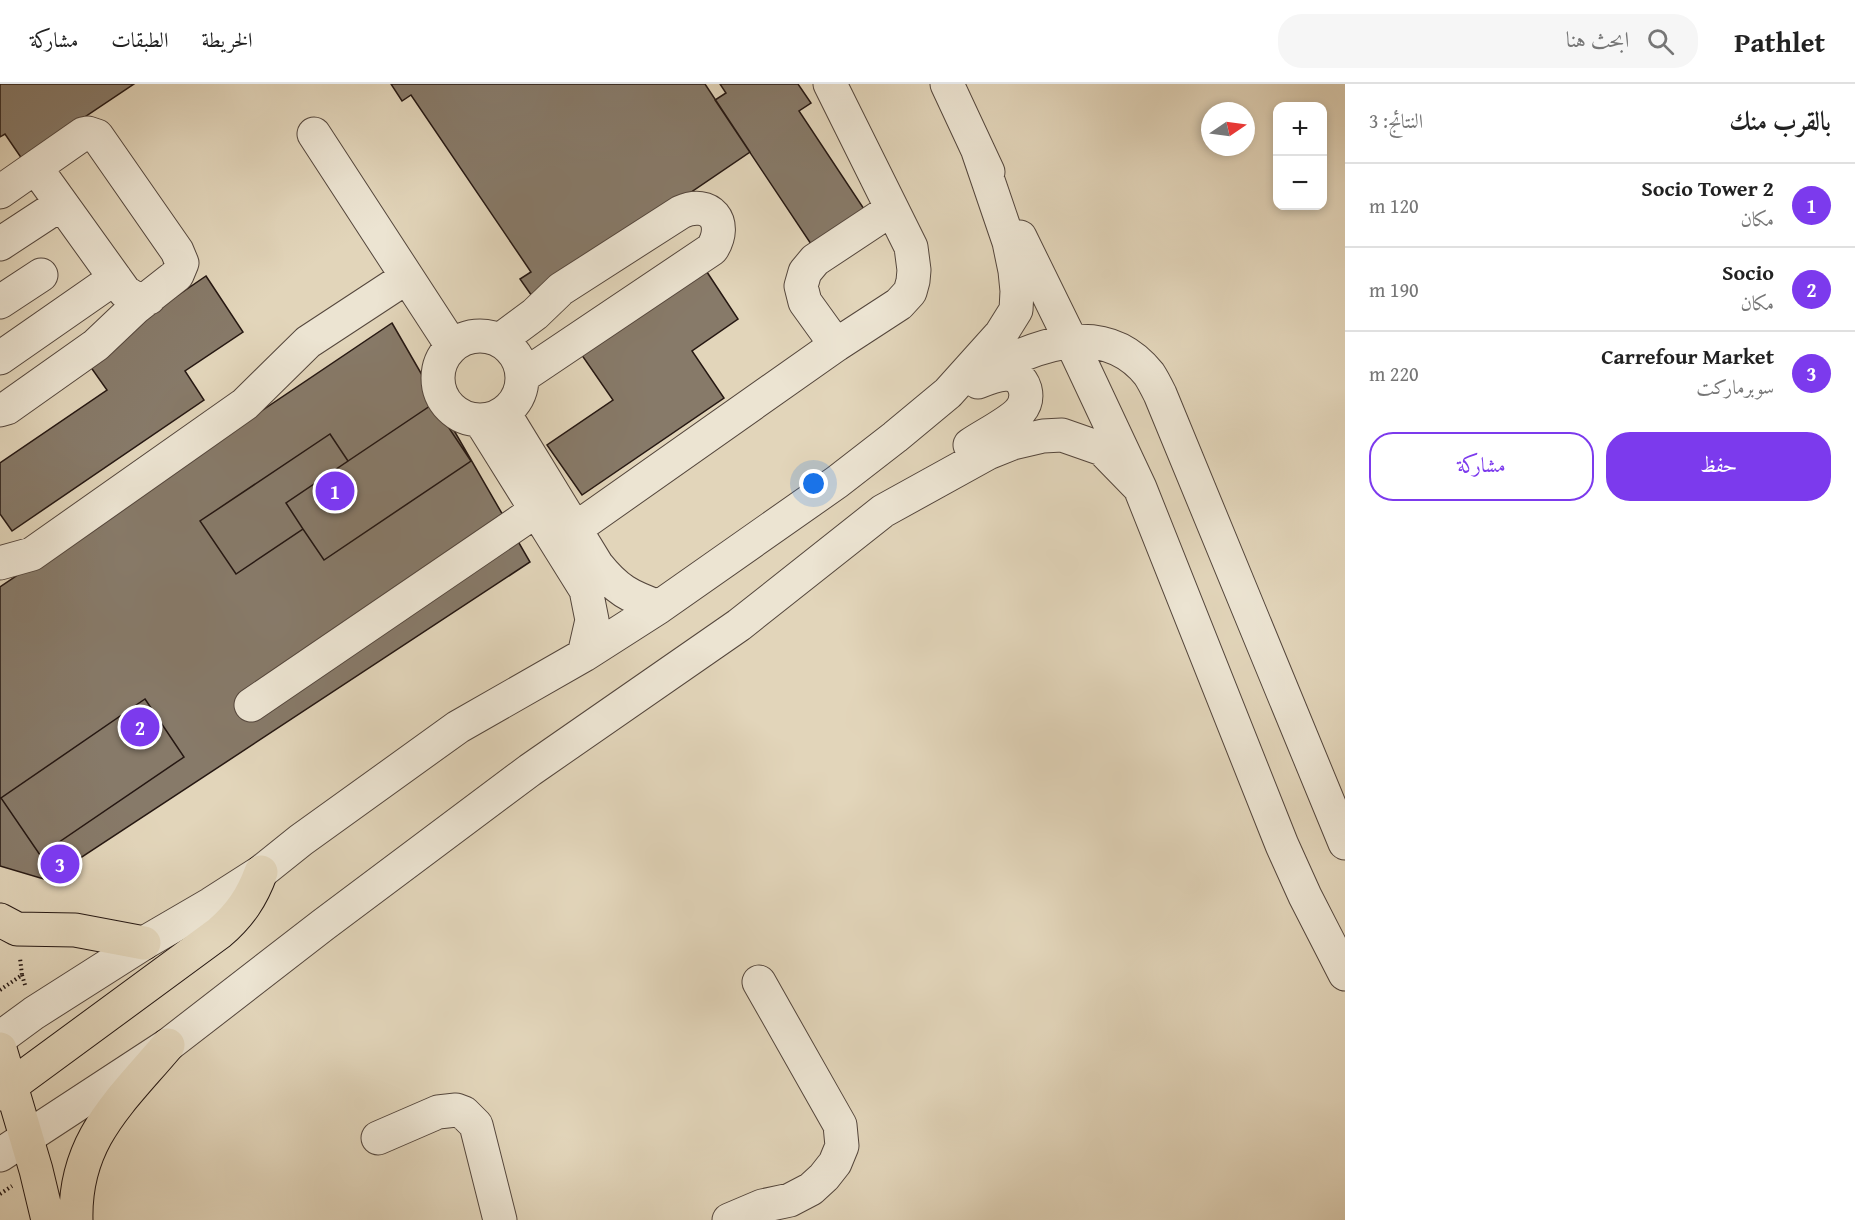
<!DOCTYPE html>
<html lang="ar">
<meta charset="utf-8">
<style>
body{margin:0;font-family:"Gentium Book Plus",Amiri,serif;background:#f6f6f6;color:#222;direction:rtl}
.controls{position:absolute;right:18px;top:18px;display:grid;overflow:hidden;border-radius:12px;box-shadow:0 3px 9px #0003}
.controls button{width:54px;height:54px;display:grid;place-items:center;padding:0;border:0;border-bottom:2px solid #e0e0e0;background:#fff;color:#222;font:30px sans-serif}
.compass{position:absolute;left:1201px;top:18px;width:54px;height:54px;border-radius:50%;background:#fff;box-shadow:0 3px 9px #0003;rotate:77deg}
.you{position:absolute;left:814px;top:400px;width:21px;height:21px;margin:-15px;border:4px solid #fff;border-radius:50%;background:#1a73e8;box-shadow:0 0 0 9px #1a73e833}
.badge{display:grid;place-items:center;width:39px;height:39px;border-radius:50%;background:#7c3aed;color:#fff;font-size:20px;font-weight:700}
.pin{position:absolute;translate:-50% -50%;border:3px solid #fff;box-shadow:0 2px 6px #0006}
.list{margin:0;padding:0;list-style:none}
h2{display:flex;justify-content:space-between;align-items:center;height:78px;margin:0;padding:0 24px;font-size:26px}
h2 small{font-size:20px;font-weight:400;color:#767676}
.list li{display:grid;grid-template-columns:39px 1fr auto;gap:18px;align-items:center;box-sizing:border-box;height:84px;padding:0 24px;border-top:2px solid #e0e0e0}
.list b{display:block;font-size:22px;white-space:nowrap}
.list p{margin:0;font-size:20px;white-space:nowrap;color:#767676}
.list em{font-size:20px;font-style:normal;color:#767676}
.actions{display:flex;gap:12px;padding:18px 24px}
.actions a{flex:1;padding:14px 0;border:2px solid #7c3aed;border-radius:24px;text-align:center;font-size:21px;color:#7c3aed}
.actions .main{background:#7c3aed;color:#fff}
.icon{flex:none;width:33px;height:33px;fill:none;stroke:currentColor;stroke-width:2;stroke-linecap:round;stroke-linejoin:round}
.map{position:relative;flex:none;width:1345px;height:1136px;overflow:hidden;direction:ltr}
header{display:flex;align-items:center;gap:36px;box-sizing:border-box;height:84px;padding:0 30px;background:#fff;border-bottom:2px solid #e0e0e0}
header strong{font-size:28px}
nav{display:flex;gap:33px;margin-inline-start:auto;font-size:21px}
.search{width:420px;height:54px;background:#f6f6f6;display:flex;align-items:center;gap:15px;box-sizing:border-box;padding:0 21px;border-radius:24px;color:#767676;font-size:22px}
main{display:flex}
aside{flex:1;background:#fff}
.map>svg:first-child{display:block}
.building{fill:#877a69;stroke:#251712;stroke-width:1.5}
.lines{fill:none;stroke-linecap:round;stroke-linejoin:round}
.minor-casing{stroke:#54463c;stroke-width:35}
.major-casing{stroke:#251712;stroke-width:35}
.path{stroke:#251712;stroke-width:4;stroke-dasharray:1.5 3;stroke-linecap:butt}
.minor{stroke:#ece4d2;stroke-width:33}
.major{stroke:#e2d5ba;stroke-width:33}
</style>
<header>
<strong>Pathlet</strong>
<div class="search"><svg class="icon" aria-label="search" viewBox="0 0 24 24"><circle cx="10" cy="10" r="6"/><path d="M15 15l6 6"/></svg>ابحث هنا</div>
<nav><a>الخريطة</a><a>الطبقات</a><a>مشاركة</a></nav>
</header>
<main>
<aside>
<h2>بالقرب منك<small>النتائج: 3</small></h2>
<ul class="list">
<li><span class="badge">1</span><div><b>Socio Tower 2</b><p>مكان</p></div><em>120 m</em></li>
<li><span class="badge">2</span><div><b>Socio</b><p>مكان</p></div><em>190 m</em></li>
<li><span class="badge">3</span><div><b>Carrefour Market</b><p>سوبرماركت</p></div><em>220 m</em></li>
</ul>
<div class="actions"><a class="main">حفظ</a><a>مشاركة</a></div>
</aside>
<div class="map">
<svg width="1345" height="1136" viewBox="0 0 1345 1136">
<rect width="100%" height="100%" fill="#e2d5ba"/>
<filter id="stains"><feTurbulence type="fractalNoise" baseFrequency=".00333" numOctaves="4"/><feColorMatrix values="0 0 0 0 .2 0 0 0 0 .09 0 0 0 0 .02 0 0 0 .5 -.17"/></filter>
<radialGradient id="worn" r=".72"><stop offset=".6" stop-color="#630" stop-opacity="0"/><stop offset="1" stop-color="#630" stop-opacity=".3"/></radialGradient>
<path class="building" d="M0 0H134L22 75 5 50 0 53Z
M391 0H705L750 68 534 215 520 195 531 188 411 11 402 17Z
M720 0H798L811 19 799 27 868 131 815 166 715 16 726 9Z
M703 182 738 235 692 267 724 314 582 411 547 361 613 316 579 267Z
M206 192 243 248 185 287 204 316 12 447 0 430V379L107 306 85 275Z
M392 239 530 478 47 796 0 782V503Z
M433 320 471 377 324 476 303 445 236 490 200 437 330 350 348 377Z
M330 350 348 377 286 419 303 445 236 490 200 437Z
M145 615 184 673 40 771 1 714Z"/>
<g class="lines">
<defs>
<path id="minor" d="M947 0 988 88
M314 50 452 262
M36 84 125 208 136 215 149 214
M0 108 83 50 88 49 97 52 177 167 182 179 177 191 135 224 96 261 7 324 0 326
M1020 153 1071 257 1140 404 1282 761 1305 812 1345 890
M0 160 61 120
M0 218 41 191
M438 294a42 42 0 1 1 84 0a42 42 0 1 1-84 0Z
M500 256 535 230 561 205 681 128C710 115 729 138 712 165L523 292
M836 261 805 218 801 202 805 188 815 176 892 125
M0 274 115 194
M973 295C1026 265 1101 230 1149 290 1153 296 1157 304 1160 310L1345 759
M504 329 597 481C617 506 629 512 659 523
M480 336 586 506 592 536 584 571
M970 361C983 352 1011 338 1020 327 1026 320 1027 313 1025 305 1018 282 995 291 978 298
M575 445 836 261 899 220 910 208 913 197 914 186 911 163 830 0
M0 479 32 470 245 320 308 258 407 193
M251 621 537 426
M0 954 34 929 144 859 211 820 261 788 301 756 458 643 584 571 659 523 837 398 895 353 948 309 1001 250 1016 226 1017 207 1015 187 1009 158 978 67
M378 1054 438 1028 456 1026 464 1029 476 1041 500 1136
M0 1071 168 961 323 841 530 686 739 541 883 427 988 369 1013 359 1043 352 1062 351 1102 365 1140 404
M729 1136 762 1122 790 1116 811 1105 824 1093 835 1079 842 1062 840 1041 759 898"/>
<path id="major" d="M0 836 17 845 75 846 144 859
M0 965 36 1086 48 1136
M0 1010 219 849C240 831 252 813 261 788
M76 1136C74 1056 120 1018 168 961"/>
</defs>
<use href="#minor" class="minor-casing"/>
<use href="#major" class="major-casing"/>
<path class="path" d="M22 891 25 901
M0 906 22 891 20 874
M0 1110 12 1102"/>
<use href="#minor" class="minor"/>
<use href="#major" class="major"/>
</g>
<rect width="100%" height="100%" filter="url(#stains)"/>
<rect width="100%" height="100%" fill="url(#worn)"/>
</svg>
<div class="controls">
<button>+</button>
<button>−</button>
</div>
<svg class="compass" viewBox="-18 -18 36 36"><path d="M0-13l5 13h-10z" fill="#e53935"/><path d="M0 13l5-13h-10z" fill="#767676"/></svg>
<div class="you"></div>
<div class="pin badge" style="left:335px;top:407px">1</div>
<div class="pin badge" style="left:140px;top:643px">2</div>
<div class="pin badge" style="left:60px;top:780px">3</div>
</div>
</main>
